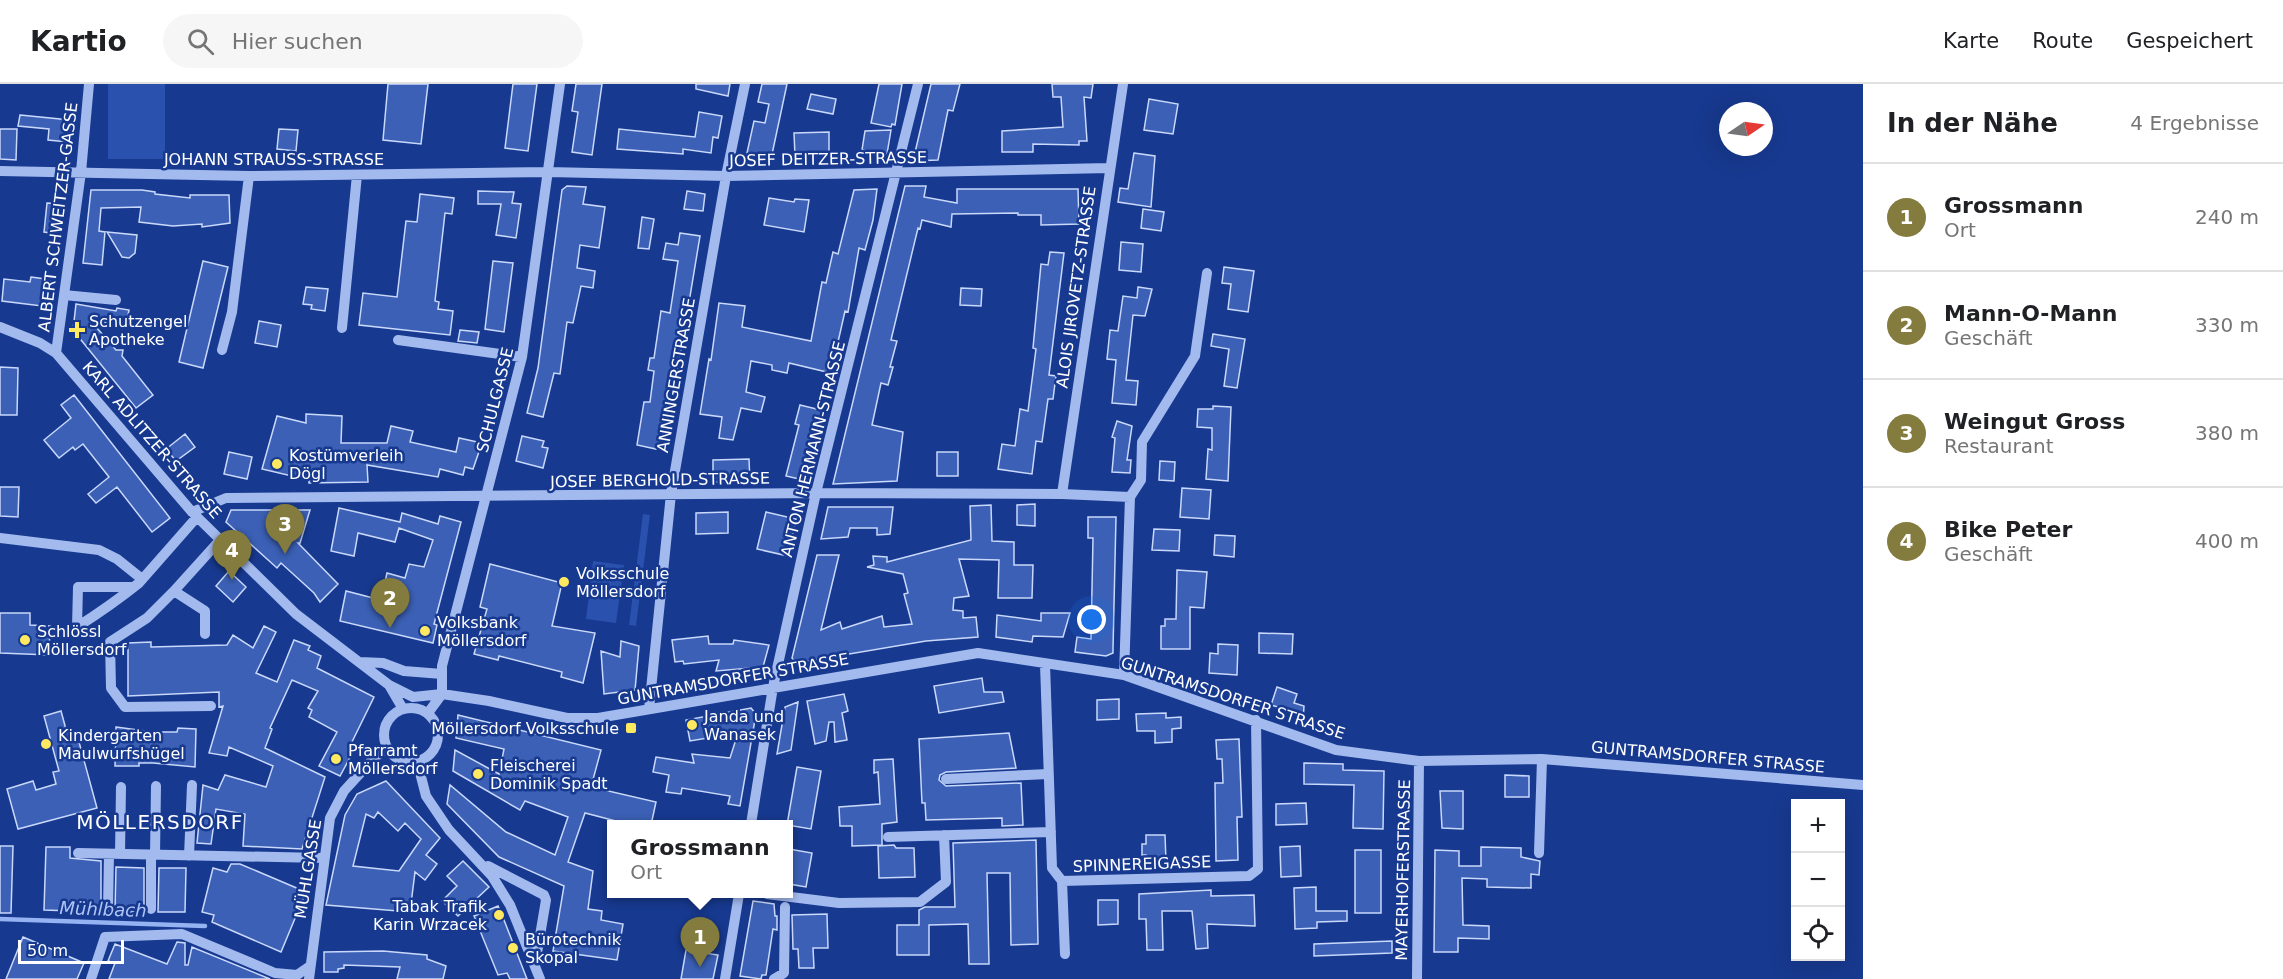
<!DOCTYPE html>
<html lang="de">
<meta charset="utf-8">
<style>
body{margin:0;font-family:"DejaVu Sans",sans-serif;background:#f6f6f6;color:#202124}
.controls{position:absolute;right:18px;bottom:18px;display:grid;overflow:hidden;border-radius:0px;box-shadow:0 6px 24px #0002}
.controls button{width:54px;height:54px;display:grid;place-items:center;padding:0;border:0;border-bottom:2px solid #e0e0e0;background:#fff;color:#202124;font:30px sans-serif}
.compass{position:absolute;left:1719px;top:18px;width:54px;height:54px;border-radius:50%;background:#fff;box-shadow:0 6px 24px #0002;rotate:77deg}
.scale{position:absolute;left:18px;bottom:15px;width:106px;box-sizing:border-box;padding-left:6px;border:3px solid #fff;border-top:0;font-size:16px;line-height:21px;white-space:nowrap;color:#fff;-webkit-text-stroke:4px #17398f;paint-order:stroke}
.you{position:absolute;left:1092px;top:536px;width:21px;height:21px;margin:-15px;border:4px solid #fff;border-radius:50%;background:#1a73e8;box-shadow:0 0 0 9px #1a73e833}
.badge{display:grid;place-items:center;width:39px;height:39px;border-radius:50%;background:#847b3f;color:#fff;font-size:20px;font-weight:700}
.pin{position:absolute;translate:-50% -50px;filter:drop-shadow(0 2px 3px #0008)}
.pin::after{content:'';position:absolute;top:32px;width:21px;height:18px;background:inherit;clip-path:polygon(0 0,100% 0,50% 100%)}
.popup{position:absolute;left:607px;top:736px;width:186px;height:78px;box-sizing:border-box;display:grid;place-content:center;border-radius:0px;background:#fff;filter:drop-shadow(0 2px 4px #0005);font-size:20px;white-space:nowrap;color:#757577}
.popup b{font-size:22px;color:#202124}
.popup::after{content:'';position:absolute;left:50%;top:100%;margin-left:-12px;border:12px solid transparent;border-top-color:#fff}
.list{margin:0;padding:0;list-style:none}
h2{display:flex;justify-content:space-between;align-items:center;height:78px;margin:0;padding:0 24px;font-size:26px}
h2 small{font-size:20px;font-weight:400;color:#757577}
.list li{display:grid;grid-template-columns:39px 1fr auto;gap:18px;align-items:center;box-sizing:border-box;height:108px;padding:0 24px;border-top:2px solid #e0e0e0}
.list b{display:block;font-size:22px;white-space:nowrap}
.list p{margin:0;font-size:20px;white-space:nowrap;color:#757577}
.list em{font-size:20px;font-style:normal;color:#757577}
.icon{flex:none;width:33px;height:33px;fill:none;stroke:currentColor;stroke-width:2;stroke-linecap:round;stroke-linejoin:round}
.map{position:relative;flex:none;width:1863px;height:895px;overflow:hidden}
header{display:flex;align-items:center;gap:36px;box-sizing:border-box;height:84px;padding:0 30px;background:#fff;border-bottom:2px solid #e0e0e0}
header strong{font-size:28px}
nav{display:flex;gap:33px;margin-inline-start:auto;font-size:21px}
.search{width:420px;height:54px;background:#f6f6f6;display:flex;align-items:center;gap:15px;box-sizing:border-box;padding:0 21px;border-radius:33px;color:#757577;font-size:22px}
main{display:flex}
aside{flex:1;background:#fff}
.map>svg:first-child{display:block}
.green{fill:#2951ad}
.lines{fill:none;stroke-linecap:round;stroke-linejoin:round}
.stream{stroke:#95b2f2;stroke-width:4.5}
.building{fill:#3b60b5;stroke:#c9d8fb;stroke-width:1.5;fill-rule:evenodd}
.minor{stroke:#a3baef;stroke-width:10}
.poi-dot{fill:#ffe961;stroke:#17398f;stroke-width:2}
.labels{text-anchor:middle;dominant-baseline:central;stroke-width:5;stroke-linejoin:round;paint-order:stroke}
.street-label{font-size:16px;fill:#fff;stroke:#17398f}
.poi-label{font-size:16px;fill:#fff;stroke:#17398f;text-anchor:start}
.water-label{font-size:18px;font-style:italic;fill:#afc5f7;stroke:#17398f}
.quarter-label{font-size:20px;letter-spacing:1.5px;fill:#fff;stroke:#17398f}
</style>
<header>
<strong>Kartio</strong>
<div class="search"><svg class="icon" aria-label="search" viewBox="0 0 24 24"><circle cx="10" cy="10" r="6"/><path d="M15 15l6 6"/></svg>Hier suchen</div>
<nav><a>Karte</a><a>Route</a><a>Gespeichert</a></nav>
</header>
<main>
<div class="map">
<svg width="1863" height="895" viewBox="0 0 1863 895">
<rect width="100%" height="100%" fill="#17398f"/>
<path class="green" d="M108 0H165V75H108Z
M643 430 650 431 636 542 629 541Z
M593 477 624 481 616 539 586 535Z"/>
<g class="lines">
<path class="stream" d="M0 835 205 842"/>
</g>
<path class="building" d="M388 0H428L421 60 383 56Z
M513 0H537L528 67 505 64Z
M576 0H602L592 71 572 68 578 28 572 27Z
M696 0H730L728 12 696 5Z
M762 0H787L771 75 747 69 754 37 765 39 769 20 758 18Z
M879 0H902L895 41 892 40 891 43 871 39Z
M931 0H960L953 27 948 26 938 76 913 77Z
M1052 0H1093L1091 14 1084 13 1087 57H1079V61L1033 60V68H1002V47L1063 43 1061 13H1053Z
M811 10 836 15 833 30 807 25Z
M1149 15 1178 20 1173 50 1144 46Z
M699 28 722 32 718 54 713 53 711 69 683 65V70L617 65 619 45 695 53Z
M20 31 70 36 68 58 48 56 49 45 18 42Z
M0 45H17L16 76 0 75Z
M279 45 298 46 296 67 277 65Z
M891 46 887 70 862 66 865 47Z
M829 48V71L795 72 794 49Z
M1134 69 1155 72 1151 123 1118 118 1120 104 1128 105Z
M567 102 586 103 583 120 605 123 599 164 580 161 577 184 595 187 593 204 581 202 573 239 567 238 560 290 554 289 543 333 527 329 538 284 562 106Z
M905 102H926L924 113 957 119V105H1078L1079 140 1041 141V131H1018V129L952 130 951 143 922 136 920 145 918 144 891 256 897 257 890 283H893L888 301 881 299 872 341 903 348 897 397 833 400Z
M877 105 873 136 865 166 859 164 848 228 845 227 831 289 789 279 787 289 772 286V281L751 277 746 308 765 313 761 328 741 324 733 356 719 354 722 333 700 330 709 275 711 276 719 219 745 222 742 243 811 257 822 198 826 199 833 168 838 170 854 106Z
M91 106H142L155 108V110L190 114V111H229L230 139 202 143V140L173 142 139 138 141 123 101 124 99 147 105 148 102 181 83 179Z
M478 107 514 108 512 119 521 120 516 154 496 151 501 120H478Z
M687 107 705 110 703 127 684 125Z
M420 110 454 114 452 130 445 129 435 217 439 218 438 225 453 227 450 251 359 241 363 209 397 213 406 137 417 138Z
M769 114 794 118 795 115 809 116 804 148 764 141Z
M47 119 60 120 57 150 44 148Z
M1143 125 1164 128 1161 147 1141 144Z
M642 133 654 135 649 165 638 164Z
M107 148 137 151 135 169 129 174 122 173Z
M680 149 700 152 665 363 657 361 656 365 637 361 644 318H650L654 287 648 286 650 274H654L661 227 670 229 678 177 663 175 666 159 678 161Z
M1121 158 1143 160 1141 188 1119 186Z
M1050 168 1064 169 1049 291 1056 292 1053 315H1048L1042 358 1036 357 1032 390 998 385 1002 360 1015 362 1020 325 1028 327 1036 265 1033 264 1041 180 1048 181Z
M203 177 228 183 203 284 179 278Z
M493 177 513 179 504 248 485 245Z
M1224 183 1254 187 1248 228 1228 225 1231 200 1222 199Z
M31 193 53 196 50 223 2 217 4 195 30 198Z
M306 203 328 205 325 227 311 225 312 221 303 220Z
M1138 203 1152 205 1145 232 1133 231 1126 296 1138 297 1136 321 1112 319 1116 276 1107 275 1110 246 1118 247 1123 212 1137 214Z
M961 204 982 205 981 222 960 221Z
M76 220 116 227 117 224 129 226 126 241 90 236 116 266H123L122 272 153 311 136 324 73 246Z
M259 237 281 241 277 263 255 259Z
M460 246 479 248 477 259 458 257Z
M1213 250 1245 255 1237 304 1224 302 1229 265 1211 262Z
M0 283 18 284 17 331H0Z
M74 311 170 434 152 448 117 403 96 419 88 410 109 393 83 360 75 366 73 363 59 374 44 356 71 334 61 321Z
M800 321 825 327 808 397 786 392 799 341 795 340Z
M1213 322 1231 323 1228 397 1206 395 1208 365 1212 366V344L1197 343 1198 325H1213Z
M306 330 342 332 341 359H387L391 342 413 347 410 358 456 368 459 354 482 359 473 385 465 383 463 391 440 385 438 393 367 381 368 398 309 399V396L262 385 277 332 306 339Z
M1117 337 1132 342 1127 376H1131L1130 389 1112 388 1115 354 1112 353Z
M185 350 195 363 176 377 166 365Z
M522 352 544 357 542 363 548 364 543 384 516 377Z
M229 368 252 373 247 395 224 390Z
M937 368H958V392H937Z
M749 375 750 398H713V376Z
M1160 377 1175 378 1174 397 1159 396Z
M0 403H19L18 433 0 432Z
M1182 404 1211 406 1209 435 1180 433Z
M1035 420V442L1017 441V421Z
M991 421 992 457 1014 458V481H1033L1032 514H998L999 476 959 475 969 512 954 514 953 526 963 527V534L976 533 978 553 926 557 796 579 792 574 817 471H839L821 546 840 538 842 545 882 532 884 543 912 540 904 510 908 509 903 490 867 483 874 481 873 472 887 473V478L971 456 970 422Z
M828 423H893L890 450 877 451V444H850L848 453 821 455Z
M339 424 400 438 402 429 438 440 440 432 461 438 434 540 437 541 433 559 340 537 346 507 381 516 387 489 405 494 409 480 424 483 433 456 399 444 395 458 358 449 354 472 331 467Z
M231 426H310L300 459H298L338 500 320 518 314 509 281 479 277 484 226 438Z
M728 428V449L696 450V429Z
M766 428 796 435 788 472 757 465Z
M1088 433H1116L1113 565V569L1106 572 1075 568 1077 553 1091 555 1093 454H1088Z
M1154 445 1180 446 1179 467 1152 466Z
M1215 451 1235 452 1234 473 1214 471Z
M490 480 562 499 552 542 595 549 583 599 561 593 562 588 499 572 498 576 474 570 487 525 480 523Z
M1177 486 1207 488 1204 524 1190 523V565H1161V542H1165V535H1176Z
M229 487 246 503 233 518 216 502Z
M0 529H30V541L50 542 49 571 0 569Z
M1041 529H1070L1063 553 1033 552 1032 558 996 553 997 531 1041 537Z
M264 542 276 548 256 589 277 598 294 556 310 562 308 566 321 572 317 584 374 613 348 666 353 668 340 692 319 682 337 648 309 633 312 626 308 624 318 607 292 596 270 644 272 645 265 664 325 693 302 765 243 762 245 730 216 725 211 760 197 759 203 701 218 706 225 691 266 703 273 682 229 663 227 672 209 669 223 622 219 623V608L128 612V559L151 558V563L227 561 233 551 253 564Z
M1259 549 1293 550 1292 570 1259 569Z
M708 552 709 560H733L734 556 769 561 763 583 716 587 719 576 684 580 683 577 675 578 672 556Z
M621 557 639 562 635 606 604 610 601 567 620 573Z
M1218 560 1238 561 1237 591 1209 589 1210 569 1218 570Z
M982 594 984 608H1002L1004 618 939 629 934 602Z
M1277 603 1297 610 1294 619 1304 622 1303 637 1291 627 1271 621Z
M844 610 848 627 842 629 847 656 835 658 834 638H829L826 657 815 660 807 617Z
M1119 615V635L1097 636V616Z
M798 618 791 666 777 670 785 623Z
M751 624 756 630 740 722 728 720 730 712 682 704 681 710 666 708 669 691 653 688 656 673 694 679 692 670 730 674 738 649 690 657 686 636Z
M61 627 67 649 76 647 97 724 18 745 7 705 33 697 36 706 56 700 53 688 59 687 44 632Z
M1166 629V634L1181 633V644L1172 645V658L1155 659V647H1137L1136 630Z
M458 631 601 666 591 703 656 718 651 741H615L616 737 585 729 568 778 593 787 588 825 602 827 601 836 623 840 617 876 553 867 564 802 499 773 447 720 450 701 506 748 555 771 568 733 525 717 520 726 453 687 455 666 499 690 504 665 456 654Z
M116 643 153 648H177L178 644 196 645 195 683 153 679H139V682H115Z
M1009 649 1016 684 946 688 940 691 939 696 946 702 1021 699 1023 741 1002 742V734L926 736 925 719H922L919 655Z
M1239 655 1242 733H1237L1238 776 1216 777 1215 699H1223L1222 675H1217L1216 656Z
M893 675 897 738 882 740V761L852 762V742H840L839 723 880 720 878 688 874 689V676Z
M1304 679 1343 680V686L1384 687 1383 745 1353 744 1354 701 1304 700Z
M797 683 821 687 811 745 787 741Z
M1505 691 1529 692V713H1505Z
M386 697 440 754 426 771 437 780 425 796 415 788 410 828 326 821 345 731 357 710ZM378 728 398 747 405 739 421 755 399 787 353 782 366 730 374 734Z
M1440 707H1463V745L1442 744Z
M1306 719 1307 740 1276 741V720Z
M1146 751H1165L1166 777H1147L1146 771H1142V760H1146Z
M1036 756 1038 860 1011 861 1010 789H987L989 880H969L968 840 929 841V871H897V841H919V826L925 823H955L953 759Z
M894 761 896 764H914L915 793 879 794 878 762Z
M0 762H13L11 829H0Z
M1300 762 1301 792 1281 793 1280 763Z
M46 763H70V774L101 777V828L44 826Z
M1481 763 1521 764V773L1540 777 1539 791 1531 790V804L1487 803V795L1462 794 1463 841 1489 842V855L1458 854V868H1434L1435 766 1459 767V782H1481Z
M789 765 812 769 806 803 789 800Z
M1355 766H1381V829H1355Z
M463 777 489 803 458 832 442 817 457 802 447 792Z
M231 780H240L306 808 281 868 212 838 214 831 202 828 213 784 227 788Z
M116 783 144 784V828H115Z
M159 784H186L185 828H158Z
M1316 803V827H1347V837L1317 838V844L1295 845 1294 804Z
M1211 806V812L1254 811 1255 842 1207 840 1208 864 1196 865 1192 827H1162L1163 866H1147L1146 835H1139V810Z
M1098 816H1118V840L1098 841Z
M753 817 774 820 775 832H777V846L773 845 766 891H762L761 895 740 892Z
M498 822 504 836 527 895H510L507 889 498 891 474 832Z
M827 830 828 864H813L814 884H799L798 865H793L792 831Z
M23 853 84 879 77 895H6Z
M1392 857V869L1314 872V860Z
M177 858 185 859V881H188L192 863 270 895H109L115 879 108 877 115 860 167 880Z
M686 866 718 871 713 895H681Z
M383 867 427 871V875L446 882 443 895H397L400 883 344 881V884L338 885V888H324V868Z"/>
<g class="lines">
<path class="minor" d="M0 87 249 92 548 88 726 92 1109 84
M64 211 116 216
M0 243 40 259 56 269 192 428 296 530 389 601 403 625
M342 244 357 91
M398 256 522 273
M222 266 232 228 249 92
M56 269 81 88 89 0
M1062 410 1123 0
M192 428 226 414 816 409 1062 410 1130 413
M0 454 99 466 117 475 142 495
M134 503H78L77 543C99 529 119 515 139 499L197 433
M174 507 147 534 110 558 111 604 125 623 211 622
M205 550V527L174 507 220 456
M360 578 383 579 404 587 442 590
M1045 580 1052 784 1062 797 1249 792 1258 785 1256 636
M1124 591 1130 413 1141 396 1142 358 1195 272 1207 189
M389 601 413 613 442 610 489 617 567 634H598L978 569 1124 591 1336 666 1419 677 1542 675 1863 701
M384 651a27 27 0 1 1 54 0a27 27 0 1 1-54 0Z
M649 625 671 410 726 92 745 0
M428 629 442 610V582L522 273 560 0
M417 677 426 712 449 746 492 792 510 821 540 895
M946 695 1048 690
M751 740 773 603 816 409 918 0
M888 753 1051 748
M78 769 323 774
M1539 769 1542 675
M120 770 121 703
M155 771 156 702
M189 772 192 701
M488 782 544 811 546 816 535 881
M1062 797 1065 870
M767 810 839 819 920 818 946 798 944 751
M108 825 109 770
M151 825V771
M91 895 105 853 182 850 275 889 297 891 310 882
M309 895 330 734 344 707 375 673 388 664
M725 895 739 810
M774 895 784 889 785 823
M1417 895 1419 677"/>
</g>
<g class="poi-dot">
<path d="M74 237h6v6h6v6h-6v6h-6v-6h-6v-6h6z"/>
<circle cx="277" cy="380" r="6"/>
<circle cx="564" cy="498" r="6"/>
<circle cx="425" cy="547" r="6"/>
<circle cx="25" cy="556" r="6"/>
<circle cx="692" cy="641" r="6"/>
<rect x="625" y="638" width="12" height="12" rx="3"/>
<circle cx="46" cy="660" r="6"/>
<circle cx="336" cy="675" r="6"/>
<circle cx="478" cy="690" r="6"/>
<circle cx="499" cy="831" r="6"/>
<circle cx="513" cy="864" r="6"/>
</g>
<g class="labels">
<g class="street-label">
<text x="274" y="75">JOHANN STRAUSS-STRASSE</text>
<text transform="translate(828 75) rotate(-1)">JOSEF DEITZER-STRASSE</text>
<text transform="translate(58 133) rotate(-83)">ALBERT SCHWEITZER-GASSE</text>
<text transform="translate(1076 203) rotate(-82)">ALOIS JIROVETZ-STRASSE</text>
<text transform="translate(676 291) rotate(-80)">ANNINGERSTRASSE</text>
<text transform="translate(495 316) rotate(-76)">SCHULGASSE</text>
<text transform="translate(152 356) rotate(49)">KARL ADLITZER-STRASSE</text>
<text transform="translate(813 365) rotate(-76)">ANTON HERMANN-STRASSE</text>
<text transform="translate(660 396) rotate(-1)">JOSEF BERGHOLD-STRASSE</text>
<text transform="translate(733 595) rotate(-10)">GUNTRAMSDORFER STRASSE</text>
<text transform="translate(1233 614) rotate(18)">GUNTRAMSDORFER STRASSE</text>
<text transform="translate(1708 673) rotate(5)">GUNTRAMSDORFER STRASSE</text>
<text transform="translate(1142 780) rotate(-2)">SPINNEREIGASSE</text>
<text transform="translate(308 785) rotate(-81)">MÜHLGASSE</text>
<text transform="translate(1403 786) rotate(-89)">MAYERHOFERSTRASSE</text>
</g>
<g class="poi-label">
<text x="89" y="237">Schutzengel<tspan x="89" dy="18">Apotheke</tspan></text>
<text x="289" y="371">Kostümverleih<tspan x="289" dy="18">Dögl</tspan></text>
<text x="576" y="489">Volksschule<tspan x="576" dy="18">Möllersdorf</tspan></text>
<text x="437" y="538">Volksbank<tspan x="437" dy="18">Möllersdorf</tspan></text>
<text x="37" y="547">Schlössl<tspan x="37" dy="18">Möllersdorf</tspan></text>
<text x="704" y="632">Janda und<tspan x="704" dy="18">Wanasek</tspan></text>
<text x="619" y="644" text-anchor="end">Möllersdorf Volksschule</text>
<text x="58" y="651">Kindergarten<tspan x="58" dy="18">Maulwurfshügel</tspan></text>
<text x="348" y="666">Pfarramt<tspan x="348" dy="18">Möllersdorf</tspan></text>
<text x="490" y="681">Fleischerei<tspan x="490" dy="18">Dominik Spadt</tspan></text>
<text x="487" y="822" text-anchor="end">Tabak Trafik<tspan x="487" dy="18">Karin Wrzacek</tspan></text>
<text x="525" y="855">Bürotechnik<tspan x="525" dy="18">Skopal</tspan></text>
</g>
<g class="water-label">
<text transform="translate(103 825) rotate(2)">Mühlbach</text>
</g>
<g class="quarter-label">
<text x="160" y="738">MÖLLERSDORF</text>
</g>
</g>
</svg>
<div class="controls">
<button>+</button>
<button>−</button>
<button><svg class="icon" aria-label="locate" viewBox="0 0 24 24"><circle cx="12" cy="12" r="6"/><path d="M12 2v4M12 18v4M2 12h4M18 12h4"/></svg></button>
</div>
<svg class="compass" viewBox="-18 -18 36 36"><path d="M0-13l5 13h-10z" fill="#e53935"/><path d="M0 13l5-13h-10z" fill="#757577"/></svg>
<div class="scale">50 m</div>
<div class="you"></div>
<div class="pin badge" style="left:700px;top:883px">1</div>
<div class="popup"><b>Grossmann</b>Ort</div>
<div class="pin badge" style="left:390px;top:544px">2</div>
<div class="pin badge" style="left:285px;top:470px">3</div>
<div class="pin badge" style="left:232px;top:496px">4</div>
</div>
<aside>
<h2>In der Nähe<small>4 Ergebnisse</small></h2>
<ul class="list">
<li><span class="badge">1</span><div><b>Grossmann</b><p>Ort</p></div><em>240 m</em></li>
<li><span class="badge">2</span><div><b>Mann-O-Mann</b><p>Geschäft</p></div><em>330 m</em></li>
<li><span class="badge">3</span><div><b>Weingut Gross</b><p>Restaurant</p></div><em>380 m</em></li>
<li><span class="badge">4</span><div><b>Bike Peter</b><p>Geschäft</p></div><em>400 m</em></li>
</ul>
</aside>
</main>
